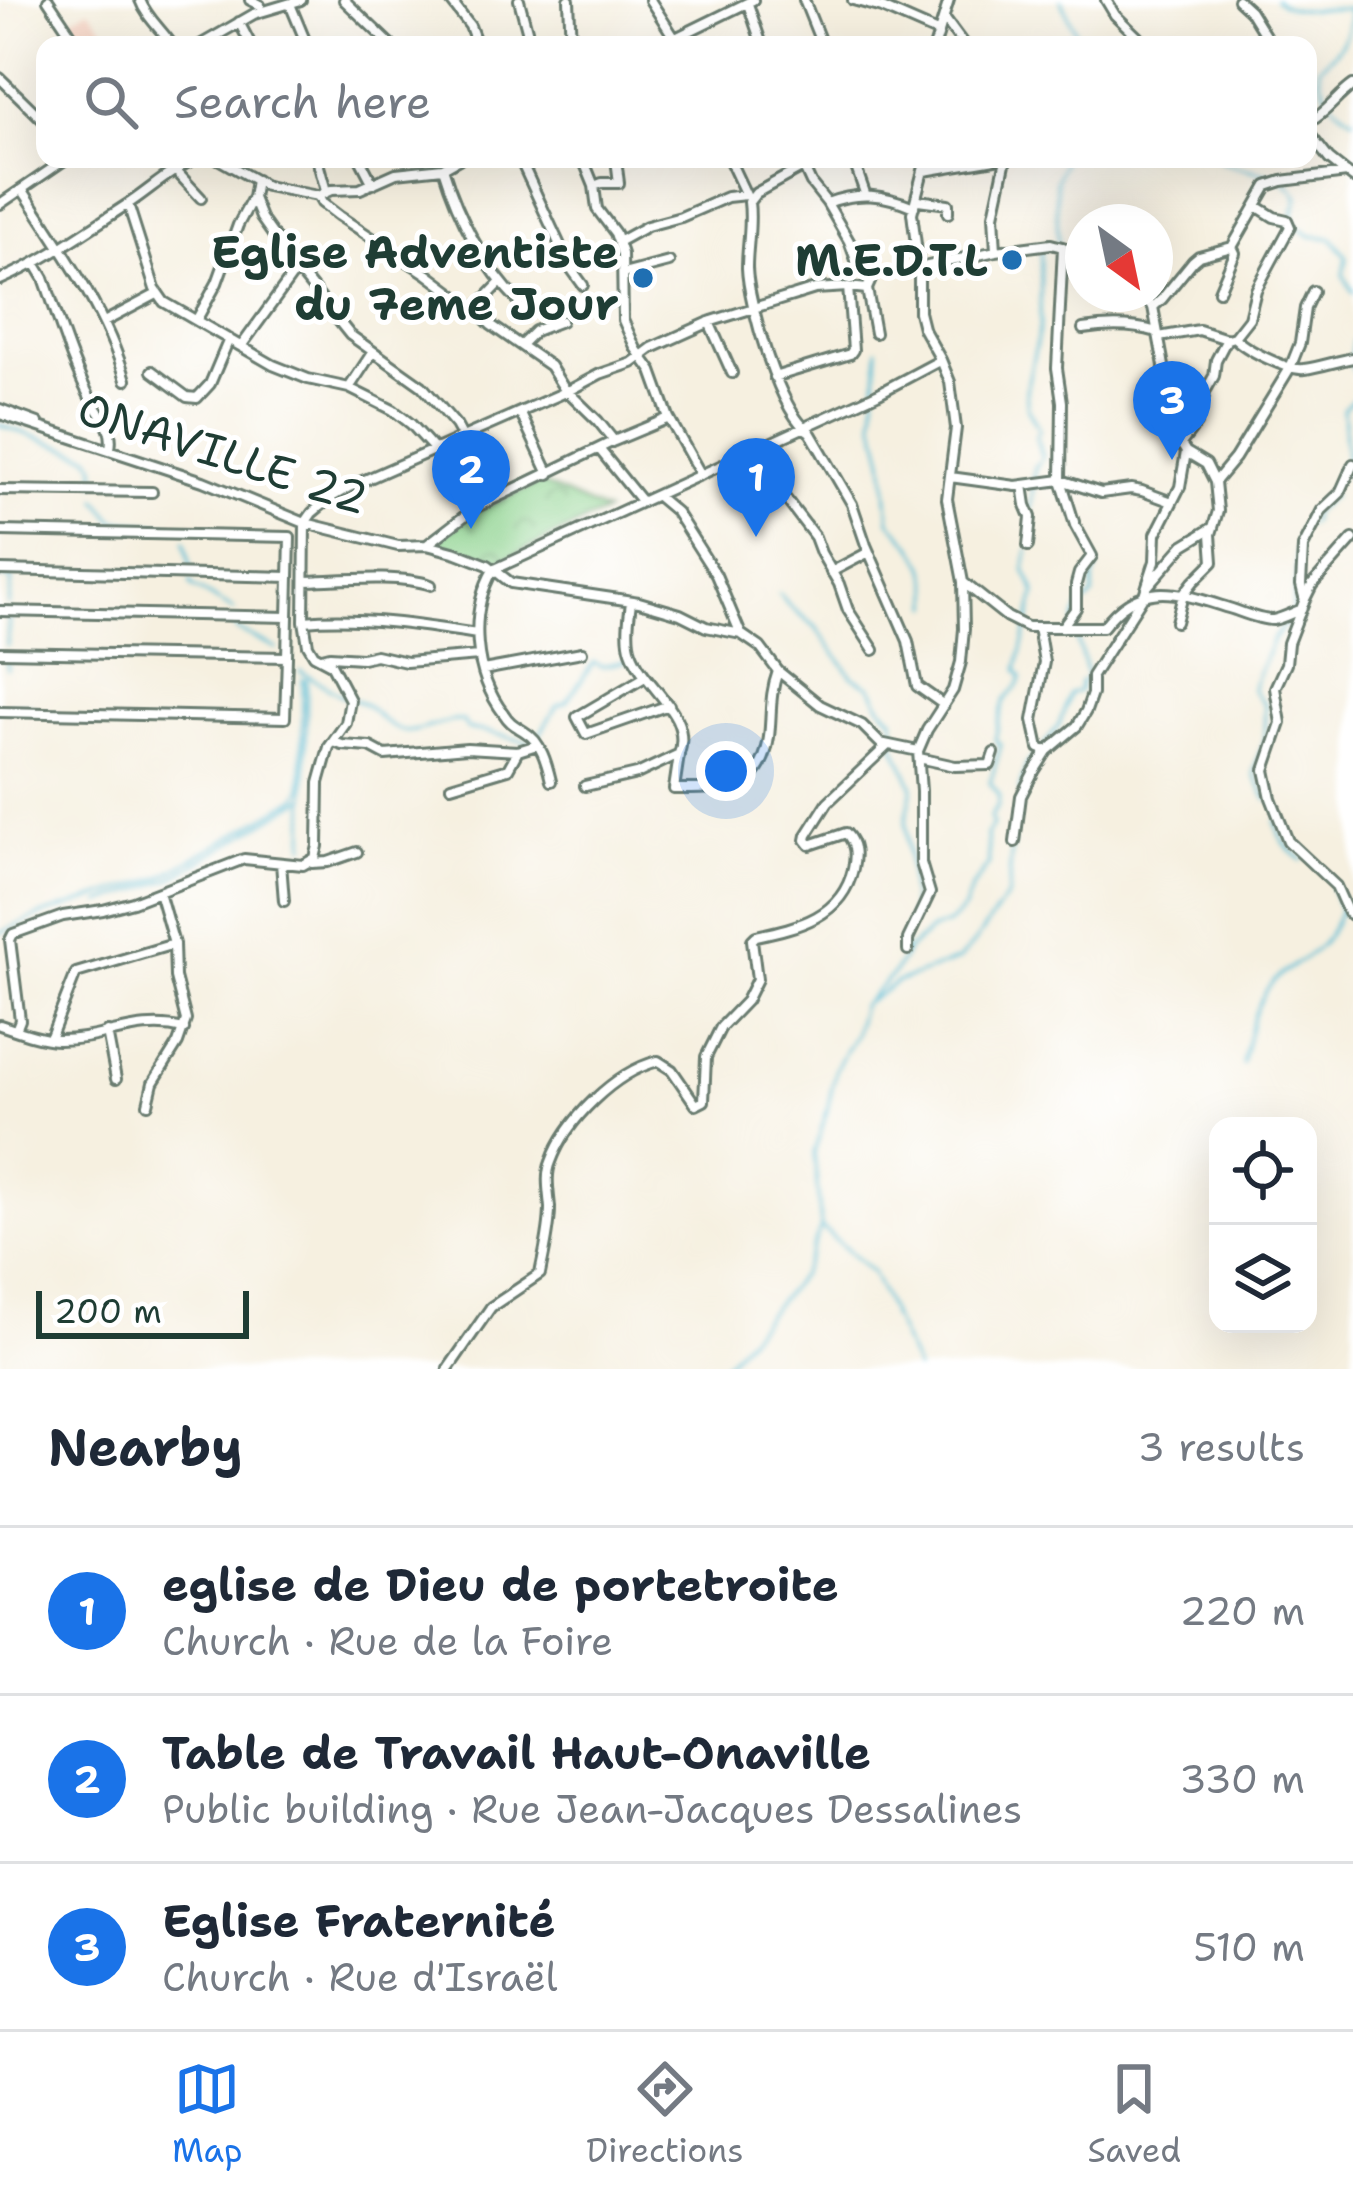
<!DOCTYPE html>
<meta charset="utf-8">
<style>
body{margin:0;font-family:"Shantell Sans",sans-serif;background:#f6f6f7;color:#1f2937}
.controls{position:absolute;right:36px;bottom:36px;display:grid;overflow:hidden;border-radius:24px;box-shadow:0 12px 48px #0002}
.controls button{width:108px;height:108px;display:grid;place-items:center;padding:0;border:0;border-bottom:3px solid #e0e1e3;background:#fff;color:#1f2937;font:60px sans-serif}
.compass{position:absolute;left:1065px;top:204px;width:108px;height:108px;border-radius:50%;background:#fff;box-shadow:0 12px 48px #0002;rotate:147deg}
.scale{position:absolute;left:36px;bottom:30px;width:213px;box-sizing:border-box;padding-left:12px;border:6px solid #1f3d34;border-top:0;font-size:33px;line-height:42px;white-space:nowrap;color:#1f3d34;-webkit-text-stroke:9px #fff;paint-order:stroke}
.you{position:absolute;left:726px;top:771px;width:42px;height:42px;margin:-30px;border:9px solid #fff;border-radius:50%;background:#1a73e8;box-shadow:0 0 0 18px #1a73e833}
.badge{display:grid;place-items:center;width:78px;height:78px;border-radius:50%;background:#1a73e8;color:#fff;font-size:39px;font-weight:700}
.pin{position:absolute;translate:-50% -99px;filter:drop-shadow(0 3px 6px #0008)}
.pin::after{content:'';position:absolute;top:63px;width:42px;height:36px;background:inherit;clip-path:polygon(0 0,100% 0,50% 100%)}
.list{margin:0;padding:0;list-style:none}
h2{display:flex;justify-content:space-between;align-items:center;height:156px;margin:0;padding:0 48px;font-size:51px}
h2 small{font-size:39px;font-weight:400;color:#747a83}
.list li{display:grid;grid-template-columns:78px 1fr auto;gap:36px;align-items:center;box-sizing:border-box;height:168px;padding:0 48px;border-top:3px solid #e0e1e3}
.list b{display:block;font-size:45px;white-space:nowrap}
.list p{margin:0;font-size:39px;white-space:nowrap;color:#747a83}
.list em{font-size:39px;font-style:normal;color:#747a83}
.icon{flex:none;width:66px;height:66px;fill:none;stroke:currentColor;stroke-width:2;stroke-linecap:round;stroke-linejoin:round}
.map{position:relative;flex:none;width:1353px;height:1369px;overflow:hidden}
.search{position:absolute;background:#fff;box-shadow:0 12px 48px #0002;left:36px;right:36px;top:36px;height:132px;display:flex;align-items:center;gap:30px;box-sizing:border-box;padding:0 42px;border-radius:24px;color:#747a83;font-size:45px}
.sheet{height:660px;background:#fff}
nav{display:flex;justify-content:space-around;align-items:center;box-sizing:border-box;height:168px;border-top:3px solid #e0e1e3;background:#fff;font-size:33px;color:#747a83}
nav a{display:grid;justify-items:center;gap:6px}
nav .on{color:#1a73e8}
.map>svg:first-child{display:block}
.built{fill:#f5d3c2}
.park{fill:url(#park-crowns);stroke:#568860;stroke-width:3}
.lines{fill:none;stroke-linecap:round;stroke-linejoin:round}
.stream{stroke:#56bdd4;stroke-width:3}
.minor-casing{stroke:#6a7c70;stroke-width:14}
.minor{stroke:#fff;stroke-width:8}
.poi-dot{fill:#1f6fb2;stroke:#fff;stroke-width:4.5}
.labels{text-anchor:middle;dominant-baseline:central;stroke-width:10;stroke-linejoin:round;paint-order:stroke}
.poi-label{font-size:45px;font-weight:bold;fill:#1f3d34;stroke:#fff;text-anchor:end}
.street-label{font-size:45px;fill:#1f3d34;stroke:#fff}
</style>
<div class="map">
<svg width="1353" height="1369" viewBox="0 0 1353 1369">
<defs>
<pattern id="park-crowns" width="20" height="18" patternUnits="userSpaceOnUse" patternTransform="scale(3)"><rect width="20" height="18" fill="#8cd28d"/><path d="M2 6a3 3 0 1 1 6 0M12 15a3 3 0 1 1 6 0" fill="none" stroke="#72ac74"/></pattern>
</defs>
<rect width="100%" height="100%" fill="#fff"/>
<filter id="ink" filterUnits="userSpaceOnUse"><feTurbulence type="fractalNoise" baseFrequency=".00833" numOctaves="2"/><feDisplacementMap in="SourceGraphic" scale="24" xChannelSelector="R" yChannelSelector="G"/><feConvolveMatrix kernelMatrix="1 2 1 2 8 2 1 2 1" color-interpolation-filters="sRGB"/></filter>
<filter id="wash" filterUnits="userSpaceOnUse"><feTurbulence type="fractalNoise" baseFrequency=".004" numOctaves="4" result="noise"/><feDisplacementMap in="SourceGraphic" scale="48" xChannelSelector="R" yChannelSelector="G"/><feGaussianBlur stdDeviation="2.7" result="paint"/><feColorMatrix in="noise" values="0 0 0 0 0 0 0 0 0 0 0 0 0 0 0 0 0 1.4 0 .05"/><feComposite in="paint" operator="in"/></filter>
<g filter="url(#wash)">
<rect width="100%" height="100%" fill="#f6f0e0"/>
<path class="built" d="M89 9 104 29 81 44 67 21Z"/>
<path class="park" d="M540 483 605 512 500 561 432 543 471 513Z"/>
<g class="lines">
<path class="stream" d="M1061 0 1082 45
M1275 0C1297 16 1322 7 1348 9 1353 33 1338 52 1319 67 1321 92 1332 106 1353 118
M1218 159C1244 175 1283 166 1298 198L1293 213 1294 225 1311 236 1332 238 1347 257 1344 275 1353 293
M1058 242 1056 181 1064 159
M1058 272V251
M1353 341 1350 359 1353 370
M878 349 874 420 884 459 890 521 914 547 925 566 931 588V606
M0 425 90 456 96 466V484
M1344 476 1346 453 1343 409 1353 399
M97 499 115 521 169 526
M1031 510 1035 467 1042 458 1036 437 1039 429 1028 409 1026 391 1040 325 1041 250
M185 541 191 568
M1 577 12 579 9 605
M190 581 193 587 234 610
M779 594 789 606 815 626 852 676 871 687 881 706 894 719 895 746 913 787 906 820 912 911 903 939V955
M233 623 239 631 277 649
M1074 623 1079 608 1093 596V581L1098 568
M7 646 9 618
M7 659V669
M300 671 344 697
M353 700C372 703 378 721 394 728 417 739 439 718 463 721L467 729C490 730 510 739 533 743
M10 705 31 706
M538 737 557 706 566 702 594 662 601 666 632 660
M1044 745 1059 725 1070 693 1079 691 1080 682 1088 678 1075 632
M1019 791 1026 766 1037 752
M1268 800 1255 777 1254 771 1264 739 1265 705 1253 690V686L1273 639 1292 616 1297 566 1296 550 1300 528 1312 522V514L1333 495
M1276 820C1278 839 1287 848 1302 860
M305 845 307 679
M1331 887 1340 911 1345 913
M101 903 170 879 306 797
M0 933 38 916 160 878 297 798 302 789 303 679
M868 1002 897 982 959 960 974 943 1008 895 1014 818
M1242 1064C1249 1036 1252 1009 1270 985 1284 968 1307 960 1322 944 1330 935 1335 923 1340 911
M822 1228 872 1272 916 1369
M720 1369 801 1275 821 1227 814 1153 827 1111 836 1068 854 1036 862 1006 894 973 908 950 931 930 948 924 964 909 971 889 989 864 987 834 993 825 990 817 998 806 999 795 990 783 1001 745 995 740C997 731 1001 708 1005 701 1011 690 1019 690 1022 676L1017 670 1036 593 1025 570 1028 550"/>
</g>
</g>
<g filter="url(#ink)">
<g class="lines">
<defs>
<path id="minor" d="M48 0 78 45
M140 0C146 17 162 30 172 45
M250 0 260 5
M344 0 391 45
M450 0 470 26 477 45
M519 0 531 45
M569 0 571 45
M650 0 675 39
M804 0 822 45
M853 0 882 8 937 32
M1106 0 1115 15 1146 45
M1238 0 1250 11 1271 45
M290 4 307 45
M748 4 762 45
M944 18 964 45
M239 22 251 45
M200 45 254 14 301 0
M661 45 753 0
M935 45 949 0
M0 78 45 122
M1308 123C1327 113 1336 97 1353 85
M1308 132 1329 159 1353 178
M167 159 177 168
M218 159 266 186 318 196 331 190 360 189 396 173 443 168 459 159
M317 159 326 191
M360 159 373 184
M520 159 570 267 583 285
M583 159 594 186 597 209 615 233 622 254 623 320 636 349 652 371 669 418 701 475
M729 159 746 195
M800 159 811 183 827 203 849 241 859 268 871 280 867 289 875 333
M853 159 865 193
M803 167 756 193 749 202C752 225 747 245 747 268 748 302 780 415 810 432L852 504 866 545 908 641 917 686 944 705
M443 168C458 217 484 267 520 303
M175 170 201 198
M924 171 995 159
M256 180 253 198 261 218 297 269 350 335 422 386 456 425 462 436
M594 186 602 183H619L616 159
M22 189C62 250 105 310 126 380
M318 196 322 203 339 216 427 274 479 313 491 325 550 366 563 387 598 421 614 441
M918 200 948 204V213
M827 203C859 191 883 194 914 207
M0 204 66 159
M128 204 155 289 164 302 273 365 308 379 349 388 393 410 411 424 434 449 449 477 475 508
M618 242 647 226 681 217 727 197 746 195
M996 251 994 215 1006 159
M35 263 44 278C59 320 72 366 94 405 103 420 114 429 110 448
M919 268 996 251 1051 244 1066 248 1083 259
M623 274 669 262
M0 280C43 262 92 227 131 202 153 187 171 170 195 159
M1219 291 1235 253 1232 247
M1139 294 1153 307 1164 366 1162 404 1171 428 1186 452 1206 464 1215 482 1218 511 1211 534 1213 562 1193 582 1183 595 1176 622
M1153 307 1162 299 1193 261 1199 256 1232 247 1267 186 1282 181 1347 173
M475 309 500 283
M197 319 217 283 238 225 252 199
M104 322 157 294
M709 322 732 373
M1083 329C1108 325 1133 325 1157 332
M1159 337 1199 330 1227 339 1234 337C1244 349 1288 371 1304 369 1320 367 1337 361 1353 358
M1234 337 1249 318 1256 290 1290 227 1287 220 1274 217 1258 207
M242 345 297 269
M521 345 535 331 561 321
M152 371 187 397 197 398 210 384 229 339
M774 377 850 354 853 350 848 287
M349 388 372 353
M0 409 38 423
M520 412 549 474
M0 414 203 481 305 523 398 546 427 545 457 553 488 565 511 583 639 602 680 614 706 627 741 634 760 647 778 671 820 705 862 725 880 743 918 751
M1180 445 1196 424 1206 390 1214 376 1216 360 1227 339
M600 450 642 502
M754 450 773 482 815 537 821 553 839 584 848 610 874 650
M950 477 1016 486 1061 480 1101 493 1131 489 1142 491 1172 502
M1215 482 1235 458 1290 368 1300 343 1305 308 1313 291
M1023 485 1026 505 1031 517 1028 546
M0 490 152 492
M657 496 676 512 716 575 740 632
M0 531 290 537 289 577
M1353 539 1312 585 1305 599 1288 643 1286 664 1275 688 1281 723 1265 770 1271 798 1288 841 1336 886 1348 913 1353 916
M428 544 475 508 614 441 669 418
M0 570 289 577 287 657 0 652
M493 570 877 394 941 360
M493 570C468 613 474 675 504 714 510 724 516 726 525 732 541 741 547 764 551 781
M831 572 869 552
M305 581C340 580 399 574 431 585
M964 583 1007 617 1027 627H1103C1142 575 1182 594 1235 610 1246 614 1261 620 1273 620 1281 619 1292 613 1300 610
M1148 586 1184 545 1212 528
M1304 597 1301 585 1303 547 1322 510 1340 493 1353 464
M0 611 288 617
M304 621C361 616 420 625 477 634
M1038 627 1044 662 1033 720 1039 748 1047 751
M1062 627 1076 608V584L1079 573 1092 556 1075 525 1061 480 1062 402 1057 368 1063 247
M322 658 330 656 362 658 376 655 406 662 479 656
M483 670 582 652
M645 677 577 717 586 734 669 705
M0 712 285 718 287 657
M334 742 342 745 370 747 385 755 467 748 518 751 537 745
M679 755 674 789C722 788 761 796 769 737 772 712 769 696 778 671
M919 758 955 766 990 765 994 753
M451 786 508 769 518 751
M585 786 637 774 679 754C693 713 644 688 631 651 626 637 629 617 631 602
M1015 842 1021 796 1033 773 1047 751 1077 726 1086 711 1092 694V676L1144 595 1155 561 1156 534 1180 487 1186 452
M281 863 284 901
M312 863 328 862 357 852
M908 950V939L930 893 921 863V791L918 751 927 730 953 690 961 662 964 629 963 582 947 499 956 428 950 382 941 360 923 328 919 312V268L912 213 926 159
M0 1025C18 1031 38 1039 57 1040 102 1041 137 1017 184 1029
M16 1030 20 1020 10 940 13 934 63 916 103 910 133 902 244 859 303 865 315 858 318 846 319 783 329 747 346 723 350 700 331 664 314 655 308 645 304 621 305 523 312 513 330 498 349 487 568 391 600 374 632 363 652 348 712 321 815 289 848 287 867 289
M107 1032 116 1079
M50 1039 76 973 174 944
M148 1104 153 1083 178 1043 186 1020 175 977 174 944 159 892
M448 1369 491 1307 540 1274C544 1253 550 1230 550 1208 549 1193 545 1176 551 1162 566 1120 615 1072 658 1061L672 1070 696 1105 704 1101 706 1057 721 1027 746 1001 757 979 752 940 756 936C798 927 842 917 853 869 856 855 856 844 846 833L810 845 806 840 807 835 828 802 887 746"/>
</defs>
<use href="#minor" class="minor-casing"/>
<use href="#minor" class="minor"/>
</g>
</g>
<g class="poi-dot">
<circle cx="1012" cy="260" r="12"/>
<circle cx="643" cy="278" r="12"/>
</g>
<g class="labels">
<g class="poi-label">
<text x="619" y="252">Eglise Adventiste<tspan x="619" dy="52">du 7eme Jour</tspan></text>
<text x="988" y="260">M.E.D.T.L</text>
</g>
<g class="street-label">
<text transform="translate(223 453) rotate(18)">ONAVILLE 22</text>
</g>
</g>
</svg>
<div class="controls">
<button><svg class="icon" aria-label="locate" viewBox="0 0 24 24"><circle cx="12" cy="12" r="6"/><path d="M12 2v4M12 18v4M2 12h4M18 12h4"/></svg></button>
<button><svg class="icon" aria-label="layers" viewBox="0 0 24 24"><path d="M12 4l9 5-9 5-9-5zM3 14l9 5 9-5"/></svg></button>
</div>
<svg class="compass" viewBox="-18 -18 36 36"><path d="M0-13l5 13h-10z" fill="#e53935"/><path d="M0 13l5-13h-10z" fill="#747a83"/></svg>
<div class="scale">200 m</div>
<div class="you"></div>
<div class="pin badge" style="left:756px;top:537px">1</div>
<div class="pin badge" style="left:471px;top:529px">2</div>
<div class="pin badge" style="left:1172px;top:460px">3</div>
<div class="search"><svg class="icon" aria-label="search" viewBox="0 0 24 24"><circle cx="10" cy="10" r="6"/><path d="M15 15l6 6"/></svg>Search here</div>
</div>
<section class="sheet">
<h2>Nearby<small>3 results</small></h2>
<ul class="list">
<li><span class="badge">1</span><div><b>eglise de Dieu de portetroite</b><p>Church · Rue de la Foire</p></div><em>220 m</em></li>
<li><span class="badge">2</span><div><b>Table de Travail Haut-Onaville</b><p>Public building · Rue Jean-Jacques Dessalines</p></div><em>330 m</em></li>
<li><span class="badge">3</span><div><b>Eglise Fraternité</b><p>Church · Rue d'Israël</p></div><em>510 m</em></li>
</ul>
</section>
<nav>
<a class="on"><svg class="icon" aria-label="map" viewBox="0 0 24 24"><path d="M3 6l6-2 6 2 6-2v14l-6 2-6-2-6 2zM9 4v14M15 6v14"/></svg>Map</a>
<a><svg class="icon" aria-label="directions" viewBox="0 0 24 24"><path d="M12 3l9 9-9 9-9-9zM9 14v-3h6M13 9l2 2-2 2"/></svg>Directions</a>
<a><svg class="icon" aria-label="saved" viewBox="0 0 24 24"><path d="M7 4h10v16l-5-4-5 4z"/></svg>Saved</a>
</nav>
